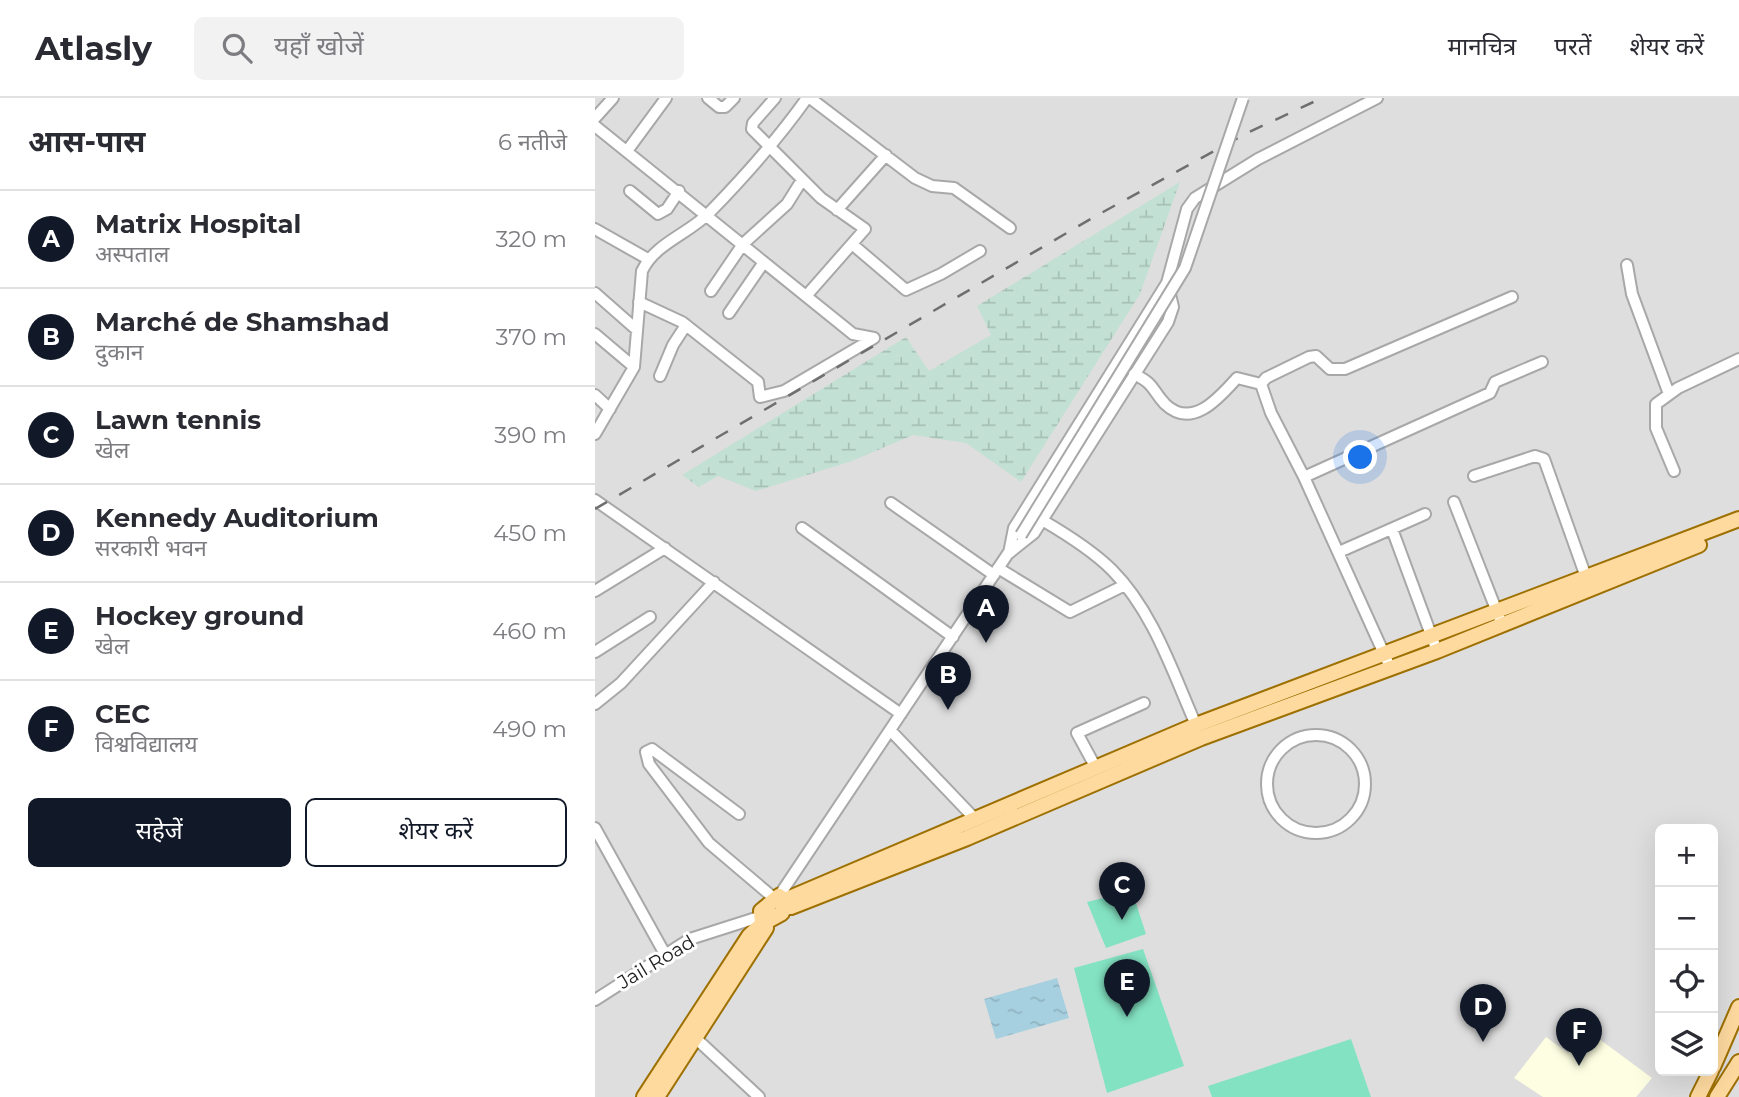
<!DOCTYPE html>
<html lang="hi">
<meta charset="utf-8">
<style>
body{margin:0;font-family:Montserrat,"Noto Sans Devanagari",sans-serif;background:#f2f2f3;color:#2b2b33}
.controls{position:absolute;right:21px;bottom:21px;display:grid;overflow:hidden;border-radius:10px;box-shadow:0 7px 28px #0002}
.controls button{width:63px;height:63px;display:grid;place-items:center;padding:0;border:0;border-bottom:2px solid #e1e1e2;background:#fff;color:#2b2b33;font:35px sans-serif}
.you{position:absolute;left:766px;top:360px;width:24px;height:24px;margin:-18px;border:5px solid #fff;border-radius:50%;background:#1a73e8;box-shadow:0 0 0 10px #1a73e833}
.badge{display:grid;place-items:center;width:46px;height:46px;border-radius:50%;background:#111827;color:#fff;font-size:23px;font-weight:700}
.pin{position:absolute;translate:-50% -58px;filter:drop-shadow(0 2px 4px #0008)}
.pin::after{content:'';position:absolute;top:37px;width:24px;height:21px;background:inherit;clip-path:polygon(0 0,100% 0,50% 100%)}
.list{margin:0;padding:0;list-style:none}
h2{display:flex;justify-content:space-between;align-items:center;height:91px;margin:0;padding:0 28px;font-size:30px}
h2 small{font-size:23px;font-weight:400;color:#7c7c81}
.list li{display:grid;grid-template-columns:46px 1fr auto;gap:21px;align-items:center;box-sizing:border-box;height:98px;padding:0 28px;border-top:2px solid #e1e1e2}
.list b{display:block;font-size:26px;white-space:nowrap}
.list p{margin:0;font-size:23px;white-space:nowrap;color:#7c7c81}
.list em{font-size:23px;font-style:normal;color:#7c7c81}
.actions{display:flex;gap:14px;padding:21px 28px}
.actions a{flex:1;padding:16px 0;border:2px solid #111827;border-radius:10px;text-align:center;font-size:24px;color:#111827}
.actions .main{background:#111827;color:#fff}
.icon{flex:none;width:38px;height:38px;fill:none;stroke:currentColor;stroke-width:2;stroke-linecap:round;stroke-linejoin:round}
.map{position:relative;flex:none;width:1144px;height:999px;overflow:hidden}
header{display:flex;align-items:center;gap:42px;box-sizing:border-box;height:98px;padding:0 35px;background:#fff;border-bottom:2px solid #e1e1e2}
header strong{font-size:33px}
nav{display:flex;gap:38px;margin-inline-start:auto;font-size:24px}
.search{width:490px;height:63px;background:#f2f2f3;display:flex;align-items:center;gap:18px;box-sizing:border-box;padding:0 24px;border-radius:10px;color:#7c7c81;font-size:26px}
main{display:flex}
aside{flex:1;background:#fff}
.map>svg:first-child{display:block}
.residential{fill:#dfdede;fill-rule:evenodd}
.education{fill:#feffe2}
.wetland{fill:url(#wetland-marsh)}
.pitch{fill:#83e2c2}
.water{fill:url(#water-ripples)}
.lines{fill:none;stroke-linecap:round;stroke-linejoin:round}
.minor-casing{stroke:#a8a8a8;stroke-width:14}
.major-casing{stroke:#9d7000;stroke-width:18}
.minor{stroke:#fff;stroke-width:10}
.major{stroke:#feda9f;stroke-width:14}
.rail{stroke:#6f6f6f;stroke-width:2.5;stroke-dasharray:14 14;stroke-linecap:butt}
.minor-bridge-casing{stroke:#a8a8a8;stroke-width:14;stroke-linecap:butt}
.minor-bridge{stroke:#fff;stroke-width:10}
.labels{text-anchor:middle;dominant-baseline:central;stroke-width:6;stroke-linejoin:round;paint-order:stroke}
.street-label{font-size:19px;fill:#212121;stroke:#fff}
</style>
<header>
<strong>Atlasly</strong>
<div class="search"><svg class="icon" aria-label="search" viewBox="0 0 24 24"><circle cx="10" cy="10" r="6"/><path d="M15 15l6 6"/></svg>यहाँ खोजें</div>
<nav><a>मानचित्र</a><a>परतें</a><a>शेयर करें</a></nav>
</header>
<main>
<aside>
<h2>आस-पास<small>6 नतीजे</small></h2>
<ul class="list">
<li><span class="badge">A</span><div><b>Matrix Hospital</b><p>अस्पताल</p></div><em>320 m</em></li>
<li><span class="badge">B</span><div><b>Marché de Shamshad</b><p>दुकान</p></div><em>370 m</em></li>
<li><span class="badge">C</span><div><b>Lawn tennis</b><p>खेल</p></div><em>390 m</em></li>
<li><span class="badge">D</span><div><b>Kennedy Auditorium</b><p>सरकारी भवन</p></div><em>450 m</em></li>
<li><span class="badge">E</span><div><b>Hockey ground</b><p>खेल</p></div><em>460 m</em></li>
<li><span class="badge">F</span><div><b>CEC</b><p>विश्वविद्यालय</p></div><em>490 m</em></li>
</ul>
<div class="actions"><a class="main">सहेजें</a><a>शेयर करें</a></div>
</aside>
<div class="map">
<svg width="1144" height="999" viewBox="0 0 1144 999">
<defs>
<pattern id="wetland-marsh" width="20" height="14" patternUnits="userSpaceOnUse" patternTransform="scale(1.75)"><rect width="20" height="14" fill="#c3e0d4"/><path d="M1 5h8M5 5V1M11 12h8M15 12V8" fill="none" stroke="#a7c0b6"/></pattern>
<pattern id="water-ripples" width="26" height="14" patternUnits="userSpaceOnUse" patternTransform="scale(1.75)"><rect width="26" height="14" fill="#a6d0e0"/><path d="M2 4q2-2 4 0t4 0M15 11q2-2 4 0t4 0" fill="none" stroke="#8fb2c0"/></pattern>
</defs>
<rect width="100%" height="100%" fill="#f1eee7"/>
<path class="residential" d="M0 0H1144V999H0ZM1065 731H1118V973H1065Z"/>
<path class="education" d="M992 932 1057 980 1041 999H948L919 980 951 939 973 955Z"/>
<path class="wetland" d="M585 84 545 196 426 384 371 345 318 337 257 363 161 393 123 378 104 389 87 377 311 239 334 273 396 237 382 208Z"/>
<path class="pitch" d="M537 793 551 836 511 850 492 804Z
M548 851 589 968 512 995 479 870Z
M756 941 776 999H617L613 988Z"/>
<path class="water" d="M462 880 474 920 401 941 389 901Z"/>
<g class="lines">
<defs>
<path id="minor" d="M113 0 124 9H130L139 0
M180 0 158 25 157 31 226 100 270 131 212 197
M215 0 320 80 337 88 359 90 415 130
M0 20 18 0
M0 28 258 236 279 240 189 293 165 299 163 284 87 224 44 204
M32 53 71 0
M35 93 63 116 72 111 84 93
M242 112 291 57
M0 131 53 161
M257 146 311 192 346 176 385 153
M1032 167 1037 196 1074 296
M116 193 148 146 192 106 207 82
M0 195 42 232
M134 215 169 164
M0 236 39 269
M539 276C561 287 556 291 570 306 597 332 624 300 642 280L666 286
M65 278 78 247 91 227
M0 297 15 311
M0 336 39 269 47 173C60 145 94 136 115 114 150 78 183 41 212 0
M1079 373 1061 330V306L1083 290 1144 261
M879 378 940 358 949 361 991 479
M709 379 895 295 900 284 947 264
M0 402 306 616
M859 404 904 519
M296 405 399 477
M447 422C471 436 497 452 517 472 558 513 578 575 601 627
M207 430 358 539
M797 431 842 553
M744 454 830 416
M414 455 419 430 572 185 592 111 600 100 663 61 782 0
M414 455 439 435 573 224 578 209 573 188
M403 470 475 514 530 487
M0 493 70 450
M0 554 55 519
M795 569 709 379 676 315 666 286 671 280 714 259 721 258 735 271H750L917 199
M0 606 26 585 119 484
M296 633 381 722
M672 686a49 49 0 1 1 98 0a49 49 0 1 1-98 0Z
M501 670 482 635 549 605
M144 716 61 654 57 651 51 654 54 666 114 745 180 801
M0 730 71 858
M184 798 416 451
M0 902 95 841 164 819
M95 935 164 999"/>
<path id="major" d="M196 809 372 740 606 640 842 553 1104 447
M167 826 166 813 184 798 190 802 601 627 1144 421
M1118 969 1144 909
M49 999 154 838 167 826 187 815 190 802
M62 999 171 830
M1103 999 1116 973
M1122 999 1144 964"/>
</defs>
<use href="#minor" class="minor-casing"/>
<use href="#major" class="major-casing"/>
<use href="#minor" class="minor"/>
<use href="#major" class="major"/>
<path class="rail" d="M0 411 499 119 652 35 727 0"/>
<defs>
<path id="minor-bridge" d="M426 437 590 170 648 0"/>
</defs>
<use href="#minor-bridge" class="minor-bridge-casing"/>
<use href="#minor-bridge" class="minor-bridge"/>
</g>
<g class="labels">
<g class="street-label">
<text transform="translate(61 864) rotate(-31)">Jail Road</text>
</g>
</g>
</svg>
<div class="controls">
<button>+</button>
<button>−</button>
<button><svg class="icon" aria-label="locate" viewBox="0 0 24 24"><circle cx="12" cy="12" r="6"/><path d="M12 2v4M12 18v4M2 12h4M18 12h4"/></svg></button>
<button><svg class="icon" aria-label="layers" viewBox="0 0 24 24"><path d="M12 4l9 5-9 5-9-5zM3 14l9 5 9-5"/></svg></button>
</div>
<div class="you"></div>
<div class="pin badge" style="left:391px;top:545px">A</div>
<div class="pin badge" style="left:353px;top:612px">B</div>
<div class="pin badge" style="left:527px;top:822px">C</div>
<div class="pin badge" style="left:888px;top:944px">D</div>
<div class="pin badge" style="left:532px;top:919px">E</div>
<div class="pin badge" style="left:984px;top:968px">F</div>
</div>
</main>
